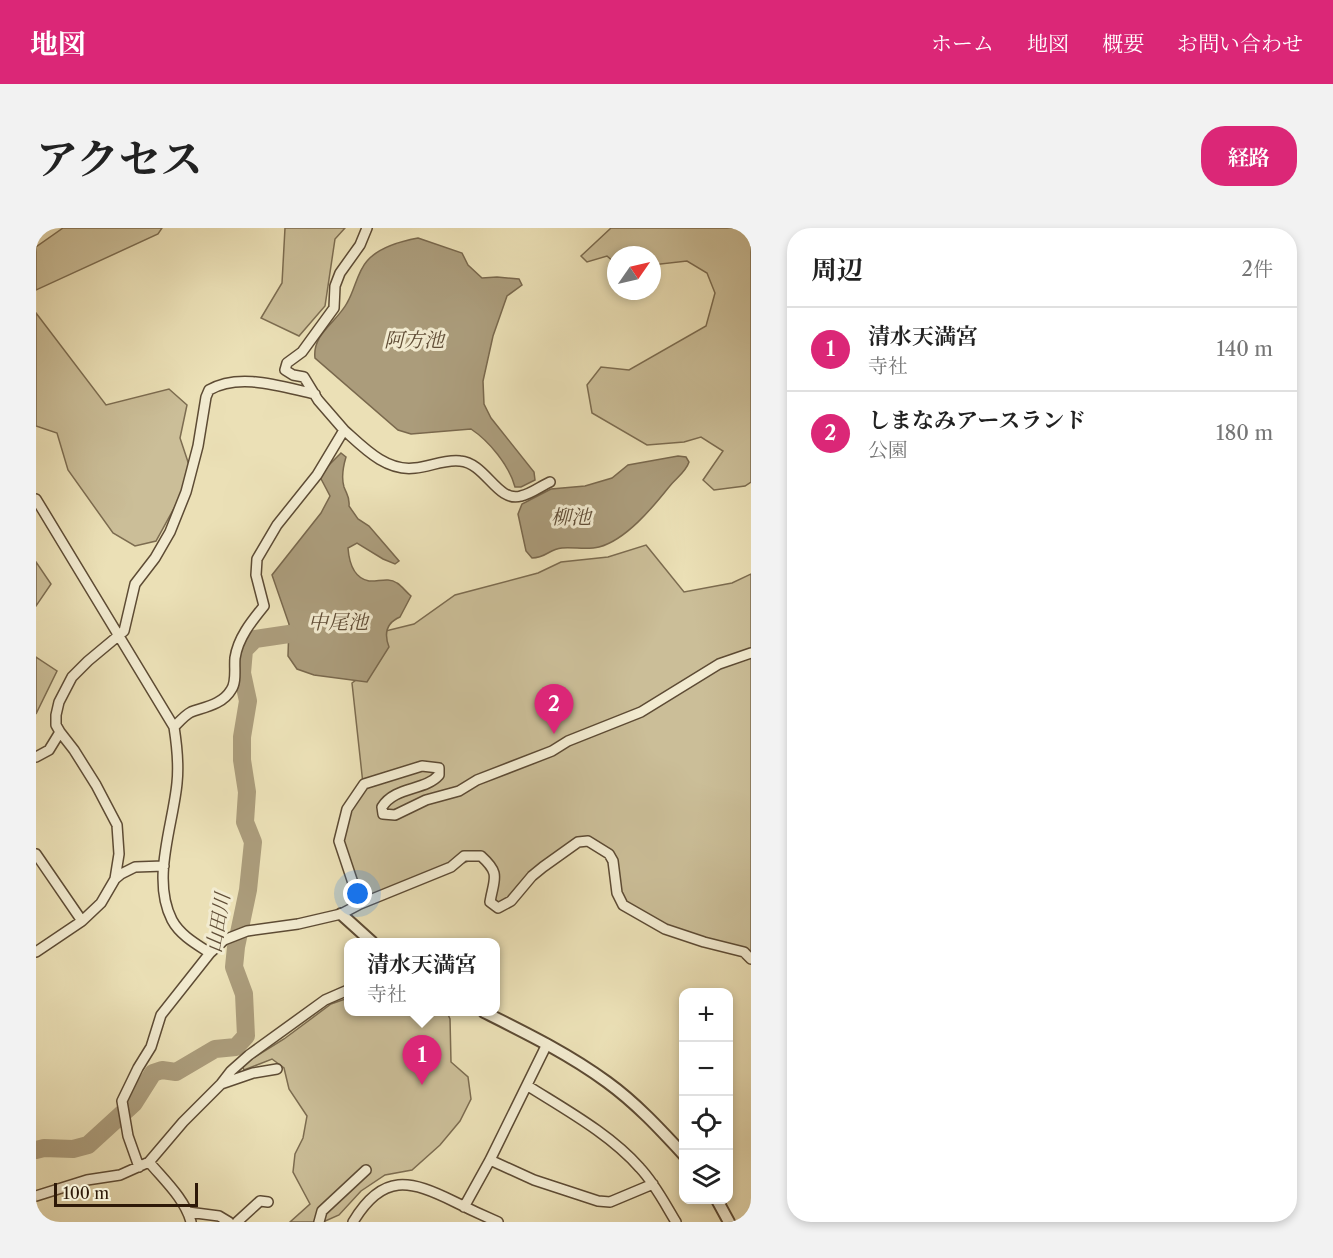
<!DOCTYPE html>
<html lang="ja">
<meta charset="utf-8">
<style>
body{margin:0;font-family:"Libre Caslon Text","Noto Serif JP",serif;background:#f2f2f2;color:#222}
.controls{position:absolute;right:18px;bottom:18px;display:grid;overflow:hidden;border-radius:12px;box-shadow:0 3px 9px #0003}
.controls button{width:54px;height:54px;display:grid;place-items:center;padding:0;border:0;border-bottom:2px solid #e0e0e0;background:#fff;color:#222;font:30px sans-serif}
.compass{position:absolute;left:571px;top:18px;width:54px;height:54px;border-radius:50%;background:#fff;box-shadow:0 3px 9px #0003;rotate:56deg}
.scale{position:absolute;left:18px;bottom:15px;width:144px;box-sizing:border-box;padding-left:6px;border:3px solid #2e1908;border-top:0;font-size:16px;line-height:21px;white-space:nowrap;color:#2e1908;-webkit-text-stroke:4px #f2ebd0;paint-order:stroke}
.you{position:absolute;left:322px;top:666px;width:21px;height:21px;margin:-15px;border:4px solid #fff;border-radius:50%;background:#1a73e8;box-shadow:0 0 0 9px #1a73e833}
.badge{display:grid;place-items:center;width:39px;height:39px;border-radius:50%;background:#db2777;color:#fff;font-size:20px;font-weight:700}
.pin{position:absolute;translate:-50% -50px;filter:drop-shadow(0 2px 3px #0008)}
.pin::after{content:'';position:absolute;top:32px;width:21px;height:18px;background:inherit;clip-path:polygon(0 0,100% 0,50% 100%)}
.popup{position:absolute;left:308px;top:710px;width:156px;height:78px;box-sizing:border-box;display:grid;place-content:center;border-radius:12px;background:#fff;filter:drop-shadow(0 2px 4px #0005);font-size:20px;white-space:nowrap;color:#767676}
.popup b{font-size:22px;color:#222}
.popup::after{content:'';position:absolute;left:50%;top:100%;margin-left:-12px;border:12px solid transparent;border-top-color:#fff}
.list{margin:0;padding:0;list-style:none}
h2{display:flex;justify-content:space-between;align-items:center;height:78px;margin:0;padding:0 24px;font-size:26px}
h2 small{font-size:20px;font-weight:400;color:#767676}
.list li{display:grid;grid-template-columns:39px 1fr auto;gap:18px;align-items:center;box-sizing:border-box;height:84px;padding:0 24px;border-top:2px solid #e0e0e0}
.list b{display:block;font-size:22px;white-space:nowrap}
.list p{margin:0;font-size:20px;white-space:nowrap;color:#767676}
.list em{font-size:20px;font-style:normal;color:#767676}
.icon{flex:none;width:33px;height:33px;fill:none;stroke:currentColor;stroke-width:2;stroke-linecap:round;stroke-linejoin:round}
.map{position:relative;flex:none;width:715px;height:994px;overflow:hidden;border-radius:24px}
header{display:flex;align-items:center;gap:36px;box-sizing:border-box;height:84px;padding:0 30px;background:#db2777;color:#fff}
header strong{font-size:28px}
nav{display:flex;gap:33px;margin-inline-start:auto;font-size:21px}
.intro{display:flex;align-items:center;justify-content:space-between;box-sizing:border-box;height:144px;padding:0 36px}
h1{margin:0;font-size:42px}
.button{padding:15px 27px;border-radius:24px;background:#db2777;color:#fff;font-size:21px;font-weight:700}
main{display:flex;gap:36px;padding:0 36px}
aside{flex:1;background:#fff;border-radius:24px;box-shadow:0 3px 9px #0003}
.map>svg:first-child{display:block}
.green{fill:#cbbe98;stroke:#7c6c50;stroke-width:1.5}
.water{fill:#ab9c7b;stroke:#79684d;stroke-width:1.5}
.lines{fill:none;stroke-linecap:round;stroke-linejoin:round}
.river{stroke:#ab9c7b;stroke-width:18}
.minor-casing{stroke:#5d4b34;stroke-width:12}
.tertiary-casing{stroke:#5d4b34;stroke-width:14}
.minor{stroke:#f2ebd0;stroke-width:9}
.tertiary{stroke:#f2ebd0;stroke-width:10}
.labels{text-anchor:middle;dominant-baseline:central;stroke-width:6;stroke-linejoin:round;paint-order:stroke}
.water-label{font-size:20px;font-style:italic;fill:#604d36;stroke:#f2ebd0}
</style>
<header>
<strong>地図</strong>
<nav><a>ホーム</a><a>地図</a><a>概要</a><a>お問い合わせ</a></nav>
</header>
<div class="intro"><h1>アクセス</h1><a class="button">経路</a></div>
<main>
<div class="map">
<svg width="715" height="994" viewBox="0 0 715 994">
<rect width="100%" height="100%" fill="#ebe0b6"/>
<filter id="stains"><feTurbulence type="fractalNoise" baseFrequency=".00333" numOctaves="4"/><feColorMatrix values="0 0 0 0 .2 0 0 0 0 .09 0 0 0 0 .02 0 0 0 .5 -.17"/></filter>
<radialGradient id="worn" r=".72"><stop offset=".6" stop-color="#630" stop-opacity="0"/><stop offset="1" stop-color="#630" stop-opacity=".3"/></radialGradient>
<path class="green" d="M27 0H126L122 6 0 62V19Z
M249 0H309L299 11 289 78 263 108 225 90 246 55Z
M575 0H715V254L709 258 678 262 667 252 687 223 665 209 648 214 611 217 556 185 551 157 565 139 593 142 670 98 679 65 671 45 651 33 616 37V27H580V36L571 28 551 34 545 28Z
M0 85 70 177 133 161 151 177 144 210 154 240 142 273 120 313 99 318 77 305 32 242 21 205 0 198Z
M610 317 648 364 696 355 715 346V733L708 724 620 696 587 677 577 633 552 613 524 627 462 680 454 674 459 651 445 628 324 676 303 613 311 581 327 556 316 455 327 447 333 407 378 396 419 367 502 345 525 334 572 329Z
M0 334 15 356 0 378Z
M0 429 21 443 0 486Z
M312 770V784H411L414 791 415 834 432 849 435 871 424 893 404 917 376 942 349 947 325 963 303 987 287 994H254L274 976 257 944 259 926 267 910 271 888 253 861 248 840 236 831 208 842 206 837 248 811 295 776Z"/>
<path class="water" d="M382 10 426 25 432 37 446 50 461 49 483 51 486 57 471 68 457 108 447 153 448 176 455 190 498 244 499 252 485 259H479C473 237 453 213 435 201L375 206 362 202 279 130C276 106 301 94 311 75 319 62 321 44 331 33 342 20 366 13 382 10Z
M305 225 310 229C307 239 305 249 308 259 311 267 314 269 313 278L322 291 333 298 363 333 359 336 347 331 321 315 312 320C313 333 317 350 333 353 342 354 352 349 361 355 366 358 370 364 375 368L364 389C350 395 348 406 353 419L331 454 278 447 261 441 252 428 253 396 236 347 285 285 294 268 283 247Z
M642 228 650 229 653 234C650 244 639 251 633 259 617 279 590 312 563 319 552 322 538 319 526 320 513 321 510 330 496 330L490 323 482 286 486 276 515 261 549 258 576 250 592 237Z"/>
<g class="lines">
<path class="river" d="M0 922 8 920 37 921 52 917 98 875 117 845 126 842 140 844 179 821 200 819 210 808 208 766 198 739 200 719 212 662 217 614 209 594 211 564 206 532V509L212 473 206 445 208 422 219 411 253 406"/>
<defs>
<path id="minor" d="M308 202C327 219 350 244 379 240 393 239 409 231 424 233 450 235 461 275 485 268 495 266 505 258 514 254
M0 271 138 499C141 518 143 536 141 555 137 598 115 651 136 692 144 707 160 716 174 725
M138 499C143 494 149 487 155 484 169 479 187 476 195 462 201 454 198 440 199 430 202 410 215 394 228 378L220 347 221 331 241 297 281 247 308 202 282 172 268 149 257 147 249 142 251 135 266 124 298 80 299 58 304 45 324 17 331 0
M0 529 13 522 24 504
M0 626 46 693
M79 651 83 626 81 597 60 557 38 522 24 504 20 497V487L23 474 36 449 52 433 88 403 99 356 119 330 134 304 150 264 162 218 170 169 173 162C204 144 246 159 279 166
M324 676 303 613 311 581 328 556 386 538 403 540V547C389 563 359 558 346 579L347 586 359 587 390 572 423 563 441 552 516 523 532 513 605 484 683 436 715 425
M0 724 46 693 65 675 79 651 85 646 99 639 128 638
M185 856 217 845 241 841
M492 858C530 882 574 906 604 940 619 956 629 976 640 994
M454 932 498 952 562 973 574 974 617 956
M113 934C128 952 149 971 155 994
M103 939 92 908 86 873 102 840 115 819 125 787 174 725 188 712 211 703 262 696 305 686 324 676 415 639 428 628H445C465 646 458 650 454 674L462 680 475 673 496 648 507 639 542 614 552 613 573 626 577 633 581 665 587 677 629 701 668 714 708 724 715 731
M0 968 51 952 84 947 113 934 147 894 185 856 195 843 213 827 289 772 312 762
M428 979 454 932 511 816
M152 984 183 988 193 994
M201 994 224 973 232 974
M283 994 286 983 330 942
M317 994C347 944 374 952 419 974 433 981 448 988 462 994"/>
<path id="tertiary" d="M305 686 336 714
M448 784C490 805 533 826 571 854 600 875 624 901 648 927
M681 972 693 994"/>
</defs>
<use href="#minor" class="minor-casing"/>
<use href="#tertiary" class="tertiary-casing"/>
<use href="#minor" class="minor"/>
<use href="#tertiary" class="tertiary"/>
</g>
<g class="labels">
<g class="water-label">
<text x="378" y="112">阿方池</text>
<text x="535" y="289">柳池</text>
<text x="302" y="394">中尾池</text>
<text transform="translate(182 695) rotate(-81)">山田川</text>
</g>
</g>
<rect width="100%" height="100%" filter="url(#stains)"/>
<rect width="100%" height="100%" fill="url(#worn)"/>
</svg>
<div class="controls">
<button>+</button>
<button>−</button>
<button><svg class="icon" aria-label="locate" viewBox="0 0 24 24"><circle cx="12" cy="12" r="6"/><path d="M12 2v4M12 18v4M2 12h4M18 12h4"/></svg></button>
<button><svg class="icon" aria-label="layers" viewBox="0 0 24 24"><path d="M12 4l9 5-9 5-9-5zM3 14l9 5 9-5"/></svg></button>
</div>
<svg class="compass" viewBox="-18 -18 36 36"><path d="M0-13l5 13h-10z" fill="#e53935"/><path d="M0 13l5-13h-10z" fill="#767676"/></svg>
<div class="scale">100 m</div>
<div class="you"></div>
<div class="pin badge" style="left:386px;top:857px">1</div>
<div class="popup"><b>清水天満宮</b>寺社</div>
<div class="pin badge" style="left:518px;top:506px">2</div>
</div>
<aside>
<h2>周辺<small>2件</small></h2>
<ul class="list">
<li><span class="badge">1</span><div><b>清水天満宮</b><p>寺社</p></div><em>140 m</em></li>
<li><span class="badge">2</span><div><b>しまなみアースランド</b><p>公園</p></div><em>180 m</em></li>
</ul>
</aside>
</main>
